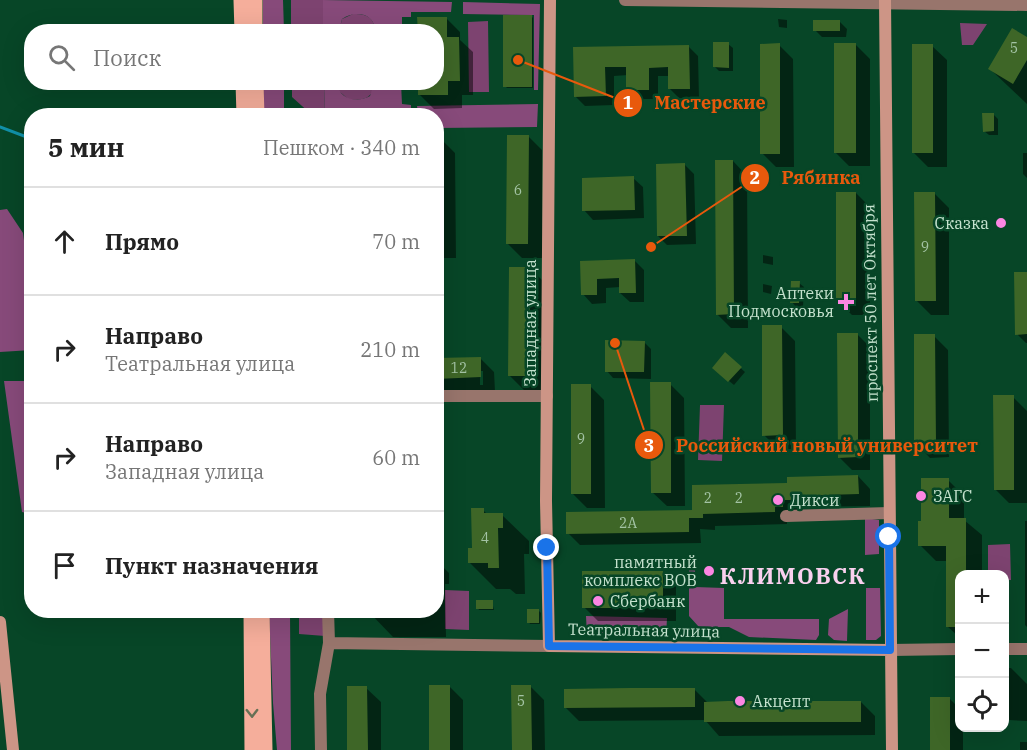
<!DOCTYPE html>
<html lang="ru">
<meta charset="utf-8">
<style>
body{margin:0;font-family:"IBM Plex Serif",serif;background:#f6f6f6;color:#222}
.controls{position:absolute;right:18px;bottom:18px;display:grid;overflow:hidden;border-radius:12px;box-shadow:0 6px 24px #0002}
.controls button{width:54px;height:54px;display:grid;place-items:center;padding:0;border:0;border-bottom:2px solid #e0e0e0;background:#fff;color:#222;font:30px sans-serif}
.stop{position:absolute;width:18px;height:18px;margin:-14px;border:4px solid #1a73e8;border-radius:50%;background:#fff}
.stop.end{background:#1a73e8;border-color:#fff;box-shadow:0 2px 6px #0008}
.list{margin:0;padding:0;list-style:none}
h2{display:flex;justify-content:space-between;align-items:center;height:78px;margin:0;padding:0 24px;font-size:26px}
h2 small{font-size:20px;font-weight:400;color:#767676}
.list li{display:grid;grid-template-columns:39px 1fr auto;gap:18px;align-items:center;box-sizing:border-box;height:108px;padding:0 24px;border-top:2px solid #e0e0e0}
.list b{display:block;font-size:22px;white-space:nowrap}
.list p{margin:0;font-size:20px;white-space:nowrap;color:#767676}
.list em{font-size:20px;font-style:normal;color:#767676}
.icon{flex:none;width:33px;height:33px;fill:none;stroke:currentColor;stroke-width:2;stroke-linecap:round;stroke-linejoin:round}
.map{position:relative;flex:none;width:1027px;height:750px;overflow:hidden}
.search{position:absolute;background:#fff;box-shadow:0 6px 24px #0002;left:24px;top:24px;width:420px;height:66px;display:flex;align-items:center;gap:15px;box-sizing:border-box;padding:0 21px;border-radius:24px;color:#767676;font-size:22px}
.panel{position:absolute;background:#fff;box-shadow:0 6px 24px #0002;left:24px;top:108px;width:420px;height:510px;border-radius:24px}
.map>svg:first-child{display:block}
.green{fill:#7d4370}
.forest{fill:#874a7a}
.shadow{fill:#0007;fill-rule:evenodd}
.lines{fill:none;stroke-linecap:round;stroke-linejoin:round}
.stream{stroke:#1190a8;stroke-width:3}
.building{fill:#3e6627}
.street{stroke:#98756c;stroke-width:12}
.secondary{stroke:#cd9586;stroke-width:12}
.primary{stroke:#f5ae9b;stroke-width:15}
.oneway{stroke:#667055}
.route{stroke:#1a73e8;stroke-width:8}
.poi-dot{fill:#fc86e3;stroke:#074627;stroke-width:2}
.labels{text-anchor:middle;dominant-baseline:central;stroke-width:5;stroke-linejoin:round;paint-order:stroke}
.number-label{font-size:14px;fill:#a3c3a4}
.poi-label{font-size:16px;fill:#c5e2ce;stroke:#074627;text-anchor:start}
.street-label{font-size:16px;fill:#c5e2ce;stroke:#074627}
.district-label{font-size:22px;font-weight:bold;letter-spacing:1.5px;fill:#fad1ef;stroke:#074627}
.leader{fill:none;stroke:#e8590c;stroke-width:2}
.callout-dot{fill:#e8590c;stroke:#074627;stroke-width:2}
.mark-label{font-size:18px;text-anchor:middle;font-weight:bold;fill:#fff}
.callout-label{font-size:18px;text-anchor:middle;font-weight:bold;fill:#e8590c;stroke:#074627;stroke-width:5;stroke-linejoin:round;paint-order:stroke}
</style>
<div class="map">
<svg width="1027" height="750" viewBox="0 0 1027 750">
<rect width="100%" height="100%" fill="#074627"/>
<path class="green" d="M291 0H323V31H291Z
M353 14C366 13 375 18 375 31L339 32 342 19Z
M488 21 489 92H469L468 22Z
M960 23 987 24 973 45H962Z
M292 83H324L325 115H312L292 97Z
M338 83H374C374 99 362 101 348 99L339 91Z
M700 405H724L722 461 698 460Z
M1010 544 1011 580H1005L1004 574H988V545Z
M445 590 469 591V630L445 629Z
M299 611H324L325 636 299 634Z"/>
<path class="forest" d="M263 0H283L284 31H263Z
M323 0 452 2 451 12H411V17H402V32L375 31C375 13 355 10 342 19L339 31H323Z
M463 2 540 4 538 90H534V15L463 14Z
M263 83H284V115H264Z
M324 83H338C338 100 358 103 370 96L374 83H401L402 104 411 105V115H325Z
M538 104 537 127 437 128 436 116 418 115 417 106Z
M7 209 23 233 31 294 32 350 0 352V210Z
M4 381H31V514L22 512Z
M865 518 879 520V554L865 555Z
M689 570H695V587L724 588V619H819V635L816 640 749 637 729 627H699L689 616Z
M866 588H880L881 636 876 640H866Z
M848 609 847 641 834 640 828 635 829 619Z
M269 611H290L291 750H277L273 703Z
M586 616 667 618 666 637 587 635Z"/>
<path class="shadow" d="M531 16 533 18V88H507L505 86Z
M446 18 460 32V40L473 52V95H462V108L434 109 420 95 436 82Z
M778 19 787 20V28L779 27Z
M840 22 847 29 846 37H822L815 30Z
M1027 38V104L990 69Z
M728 44 733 48V71H719L715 67Z
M855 44 870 59V166H849L835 152Z
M779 45 793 59 794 167H776L762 153Z
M932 46 947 60V167H928L914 153Z
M689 47 698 56 699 98H679L670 89V76H658V99H637L628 89V75L614 76V105L585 106 575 96 574 49Z
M993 114 998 119V135H989L984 131Z
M528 136 542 150V258H522L508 244Z
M436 139H441L455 153 456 258H439L436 256Z
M1023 153H1027V178L1023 174Z
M733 161 747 176 748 328H731L717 314Z
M685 165 694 174 696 244 667 245 658 236Z
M633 178 643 187 644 218 593 220 584 210Z
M856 193 870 207V315H852L838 301Z
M935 194 949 208V315H931L917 301Z
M763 255 773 257V265L763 263Z
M634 260 644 270V302H630L620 293V287L606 288V303L592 304 583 294 582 262Z
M530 268 544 282V390H524L510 376Z
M1027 273V343H1026L1017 334Z
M799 283 804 287 803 307H796L792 302Z
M763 284 772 286 771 294 763 292Z
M781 327 795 341 796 449H778L764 435Z
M857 334 870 347V470H852L839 457Z
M934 336 948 350 949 457 930 458 916 443Z
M644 342 651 349V379L613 378 607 371Z
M725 354 745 372 734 385 718 372Z
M480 358 494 372 495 391 436 393V360ZM480 371H483V385H480Z
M670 384 684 398 685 506H667L652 492Z
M590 386 604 400 605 508H587L573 494Z
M1013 397 1027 411V503H1009L995 489Z
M858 476 870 489V506L803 507V511L787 519V524L715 526V530L700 529 701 543 580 545 568 533 694 512 788 484Z
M948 480 964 496V520L982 535V574H960V638L947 626 948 561H936L920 545 923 523Z
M483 510 488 515H502L529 541V554H524L525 594H516L510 589H496L469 562Z
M1025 521H1027V627L1025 625Z
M436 560 449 573V584H445L446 637H393L367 610H436Z
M662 572 676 586V621H598L584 607Z
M492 602 494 610H479L478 608Z
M539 611 541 613 540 624H530L529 622Z
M1004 668H1011L1027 684V721L1009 720 1004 716Z
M449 686 463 700V750H430Z
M530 686 544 700 545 750H513Z
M366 688 381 702V750H349Z
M694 689 708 703 861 702 875 716V735L719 736 705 720 579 721 565 707Z
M949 698 960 709V728H963V750H932Z
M1020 742H1027V750H1020Z"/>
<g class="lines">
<path class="stream" d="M0 127 32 139"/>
</g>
<path class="building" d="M503 15H532V87H503Z
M417 17H447V37H459L460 81H448V95H418V82H436V32H418Z
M813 20H840V31H813Z
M1012 28 1027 37V60L1013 84 988 69Z
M713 42H729V68L713 67Z
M780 43V154H760V44Z
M834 43H856V153H834Z
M912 44H933V153H912Z
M689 45 690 89H668V67L649 68V90H626V67H605L606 96 574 97 573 47Z
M982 113H994V131L983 132Z
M507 135H529L528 244H506Z
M715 160H733L734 314 716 315Z
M685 163 687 236H657L656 164Z
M634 176 635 210 582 211V178Z
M836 192H856V302H836Z
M914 192H935L936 301H915Z
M635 259 636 293H619V278L597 279V295H581L580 261Z
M509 267H530V376H508Z
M1014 272H1027V334L1015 335Z
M791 281H800L799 303H790Z
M762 325H782L783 435 762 436Z
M837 333H858V457L838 458Z
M914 334H935L936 444H914Z
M605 340 645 341 644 372H605Z
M725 352 742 367 728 382 712 368Z
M481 357V377L436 379V358Z
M650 382H671V493H651Z
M571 384H591V494H571Z
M993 395H1014V490H994Z
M858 475 859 494 792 496V500H783V507H775V512L703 514V518H689V532L566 534V512L692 510V485L787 483V477Z
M921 478H949V518H966V574H960V627H946V546H918V521H921Z
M471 508H484V513H503V528H498L499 568H488V563H468V548H472Z
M582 571H663V608H582Z
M476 600H493V609H476Z
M527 609H539V623H527Z
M429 685H450V750H429Z
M511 685H531L532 750H512Z
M347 686H367L368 750H347Z
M630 688H695V707L564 708V689Z
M930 697H950V750H930Z
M728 701H861V722H704V702Z"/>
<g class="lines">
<path class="street" d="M625 0 1027 5
M436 396H547
M786 516 889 513
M329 643 549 646
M1004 649H1027
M890 650 960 649
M321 750 320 694 329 643 328 610"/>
<path class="secondary" d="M550 0 546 501 549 646 890 650
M885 0 892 750
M0 622 13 750"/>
<path class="primary" d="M241 0 242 32
M255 0V32
M243 82 244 116
M256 82 257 116
M251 610 252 750
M262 610 265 750"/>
</g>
<defs><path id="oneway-chevron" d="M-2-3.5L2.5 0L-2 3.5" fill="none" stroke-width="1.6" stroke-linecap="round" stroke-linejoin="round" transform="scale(1.5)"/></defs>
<use class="oneway" href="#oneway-chevron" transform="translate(252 713) rotate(89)"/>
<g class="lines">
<path class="route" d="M547 548 549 646 890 650 889 537"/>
</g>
<g class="poi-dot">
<circle cx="1001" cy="223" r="6"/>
<path d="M843 293h6v6h6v6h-6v6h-6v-6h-6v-6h6z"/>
<circle cx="921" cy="496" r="6"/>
<circle cx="778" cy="500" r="6"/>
<circle cx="709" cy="571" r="6"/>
<circle cx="598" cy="601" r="6"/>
<circle cx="740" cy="701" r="6"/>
</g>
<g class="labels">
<g class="number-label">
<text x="1014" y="48">5</text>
<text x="518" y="190">6</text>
<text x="925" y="247">9</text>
<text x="459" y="368">12</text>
<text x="581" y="439">9</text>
<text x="708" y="498">2</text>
<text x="739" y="498">2</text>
<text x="628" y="523">2А</text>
<text x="485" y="538">4</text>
<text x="521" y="701">5</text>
</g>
<g class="poi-label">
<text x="989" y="223" text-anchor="end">Сказка</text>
<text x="834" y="293" text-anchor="end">Аптеки<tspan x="834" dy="18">Подмосковья</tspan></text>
<text x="933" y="496">ЗАГС</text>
<text x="790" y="500">Дикси</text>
<text x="697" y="562" text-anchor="end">памятный<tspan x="697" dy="18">комплекс ВОВ</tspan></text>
<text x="610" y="601">Сбербанк</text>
<text x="752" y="701">Акцепт</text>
</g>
<g class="street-label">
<text transform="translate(870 303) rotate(-91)">проспект 50 лет Октября</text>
<text transform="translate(530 323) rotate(-90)">Западная улица</text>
<text transform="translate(644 630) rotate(1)">Театральная улица</text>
</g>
<g class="district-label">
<text x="793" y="575">КЛИМОВСК</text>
</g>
</g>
<path class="leader" d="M518 60L628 103M651 247L755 178M615 343L649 445"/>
<g class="callout-dot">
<circle cx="518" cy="60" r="6"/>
<circle cx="651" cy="247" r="6"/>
<circle cx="615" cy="343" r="6"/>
<circle cx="628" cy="103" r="15"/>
<circle cx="755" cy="178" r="15"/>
<circle cx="649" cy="445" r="15"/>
</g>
<g class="mark-label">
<text x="628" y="109">1</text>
<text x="755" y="184">2</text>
<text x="649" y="452">3</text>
</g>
<g class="callout-label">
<text x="710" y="109">Мастерские</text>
<text x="821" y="184">Рябинка</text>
<text x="827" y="452">Российский новый университет</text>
</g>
</svg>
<div class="controls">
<button>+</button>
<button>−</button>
<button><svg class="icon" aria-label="locate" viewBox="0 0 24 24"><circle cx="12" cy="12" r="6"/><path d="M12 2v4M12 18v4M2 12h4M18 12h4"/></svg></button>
</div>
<div class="stop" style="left:889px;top:537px"></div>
<div class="stop end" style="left:547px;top:548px"></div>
<div class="search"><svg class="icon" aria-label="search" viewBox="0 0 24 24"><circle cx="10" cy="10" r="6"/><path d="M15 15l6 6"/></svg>Поиск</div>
<section class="panel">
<h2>5 мин<small>Пешком · 340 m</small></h2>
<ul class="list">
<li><svg class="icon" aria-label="ahead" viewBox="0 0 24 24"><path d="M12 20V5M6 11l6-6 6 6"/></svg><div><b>Прямо</b></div><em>70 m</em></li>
<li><svg class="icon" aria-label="right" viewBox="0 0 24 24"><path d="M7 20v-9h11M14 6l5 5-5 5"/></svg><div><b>Направо</b><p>Театральная улица</p></div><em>210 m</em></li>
<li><svg class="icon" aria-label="right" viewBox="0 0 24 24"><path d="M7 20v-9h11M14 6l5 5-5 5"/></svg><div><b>Направо</b><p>Западная улица</p></div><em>60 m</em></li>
<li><svg class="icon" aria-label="arrive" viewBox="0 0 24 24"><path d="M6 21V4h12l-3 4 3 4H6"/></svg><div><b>Пункт назначения</b></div></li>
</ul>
</section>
</div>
